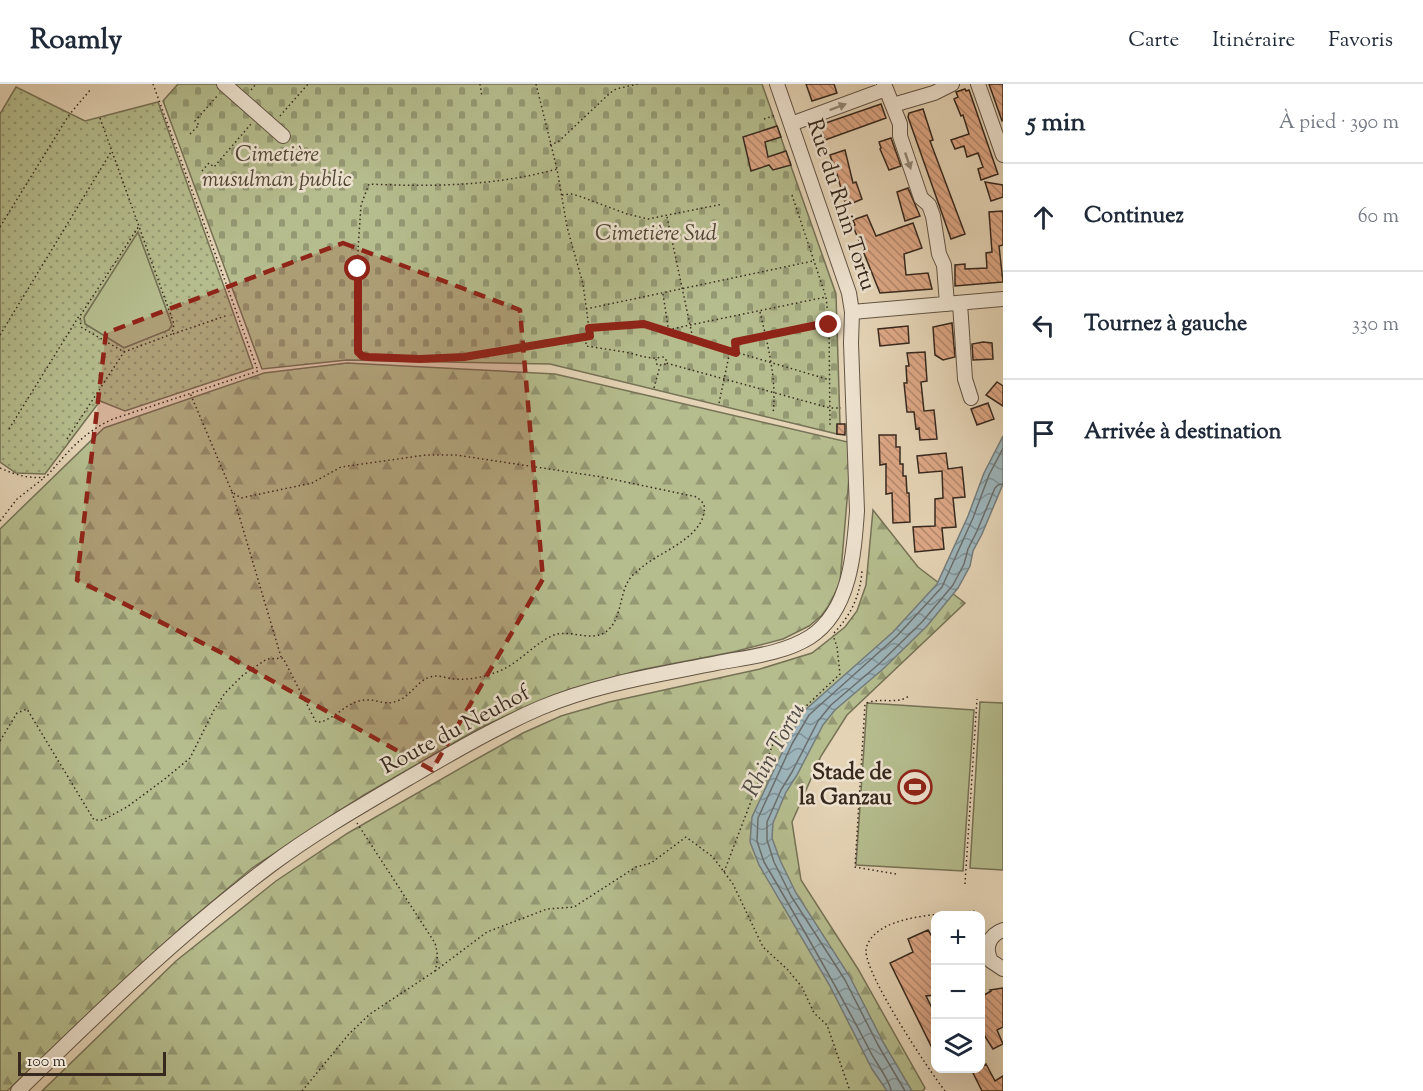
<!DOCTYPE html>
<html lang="fr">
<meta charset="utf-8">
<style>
body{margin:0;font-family:"Sorts Mill Goudy",serif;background:#f2f2f3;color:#1f2937}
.controls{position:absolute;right:18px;bottom:18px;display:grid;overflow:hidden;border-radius:12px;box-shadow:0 6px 24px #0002}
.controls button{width:54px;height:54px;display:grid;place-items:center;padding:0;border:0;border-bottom:2px solid #e0e1e3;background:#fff;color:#1f2937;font:30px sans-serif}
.scale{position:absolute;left:18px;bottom:15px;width:148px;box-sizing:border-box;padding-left:6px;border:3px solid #37291e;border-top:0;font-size:16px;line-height:21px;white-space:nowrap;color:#37291e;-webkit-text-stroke:4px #ede2cf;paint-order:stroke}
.stop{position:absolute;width:18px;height:18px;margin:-14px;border:4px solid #8f2418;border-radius:50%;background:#fff}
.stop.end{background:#8f2418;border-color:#fff;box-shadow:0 2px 6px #0008}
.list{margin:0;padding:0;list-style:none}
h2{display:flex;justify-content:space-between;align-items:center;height:78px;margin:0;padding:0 24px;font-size:26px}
h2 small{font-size:20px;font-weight:400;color:#747a83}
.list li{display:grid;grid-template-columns:39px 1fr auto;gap:18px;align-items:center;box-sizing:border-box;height:108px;padding:0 24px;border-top:2px solid #e0e1e3}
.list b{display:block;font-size:22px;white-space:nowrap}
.list em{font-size:20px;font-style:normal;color:#747a83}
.icon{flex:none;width:33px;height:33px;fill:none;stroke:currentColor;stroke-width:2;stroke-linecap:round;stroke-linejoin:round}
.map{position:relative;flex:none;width:1003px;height:1007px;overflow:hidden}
header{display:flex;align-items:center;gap:36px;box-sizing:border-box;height:84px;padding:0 30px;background:#fff;border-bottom:2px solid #e0e1e3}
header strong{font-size:28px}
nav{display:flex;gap:33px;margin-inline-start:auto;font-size:21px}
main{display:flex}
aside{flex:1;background:#fff}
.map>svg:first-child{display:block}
.green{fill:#b5bc8d;stroke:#767256;stroke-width:1.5}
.forest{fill:url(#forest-firs);stroke:#767256;stroke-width:1.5}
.cemetery{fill:url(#cemetery-stones);stroke:#767256;stroke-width:1.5}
.garden{fill:url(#garden-dots);stroke:#767256;stroke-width:1.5;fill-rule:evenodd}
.water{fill:url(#water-waves);stroke:#747c7c;stroke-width:1.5}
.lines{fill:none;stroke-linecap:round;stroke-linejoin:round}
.shore{stroke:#6a6e6c;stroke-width:1.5}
.building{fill:url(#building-back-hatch);stroke:#37291e;stroke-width:1.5}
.minor-casing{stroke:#625444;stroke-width:16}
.path{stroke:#37291e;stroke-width:1.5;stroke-dasharray:1.5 3;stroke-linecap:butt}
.minor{stroke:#ede2cf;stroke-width:14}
.oneway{fill:#928676}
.route{stroke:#8f2418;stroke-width:8}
.marked{fill:#8f2418;fill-opacity:0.2;stroke:#8f2418;stroke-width:4.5;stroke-dasharray:12 8;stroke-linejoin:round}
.labels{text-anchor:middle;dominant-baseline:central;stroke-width:5;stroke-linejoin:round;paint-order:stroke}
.park-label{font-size:22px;font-style:italic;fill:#504634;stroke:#ede2cf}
.street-label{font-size:22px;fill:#37291e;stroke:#ede2cf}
.poi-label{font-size:22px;font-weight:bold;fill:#37291e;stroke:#ede2cf;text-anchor:end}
.water-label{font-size:24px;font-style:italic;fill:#504c45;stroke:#ede2cf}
</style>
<header>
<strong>Roamly</strong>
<nav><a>Carte</a><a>Itinéraire</a><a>Favoris</a></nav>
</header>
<main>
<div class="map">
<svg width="1003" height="1007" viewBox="0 0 1003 1007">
<defs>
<pattern id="forest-firs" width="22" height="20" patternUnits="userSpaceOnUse" patternTransform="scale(1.5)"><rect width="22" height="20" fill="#b5bc8d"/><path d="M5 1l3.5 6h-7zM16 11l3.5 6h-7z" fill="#949973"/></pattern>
<pattern id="cemetery-stones" width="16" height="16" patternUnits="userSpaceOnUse" patternTransform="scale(1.5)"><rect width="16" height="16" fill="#b5bc8d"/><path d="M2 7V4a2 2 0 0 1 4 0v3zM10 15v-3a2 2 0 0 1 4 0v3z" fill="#949973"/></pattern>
<pattern id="garden-dots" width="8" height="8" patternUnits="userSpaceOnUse" patternTransform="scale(1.5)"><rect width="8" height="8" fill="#b5bc8d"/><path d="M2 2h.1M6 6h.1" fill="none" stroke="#949973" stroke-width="1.8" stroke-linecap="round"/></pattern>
<pattern id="water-waves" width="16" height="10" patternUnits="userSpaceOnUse" patternTransform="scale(1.5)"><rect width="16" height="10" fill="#9cb4ba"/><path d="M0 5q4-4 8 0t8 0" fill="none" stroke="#809297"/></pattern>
<pattern id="building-back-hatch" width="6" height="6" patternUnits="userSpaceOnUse" patternTransform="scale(1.5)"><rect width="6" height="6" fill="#dda785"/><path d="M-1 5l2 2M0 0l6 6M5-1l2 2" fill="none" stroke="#b4886c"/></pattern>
</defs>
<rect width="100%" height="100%" fill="#e4d3b5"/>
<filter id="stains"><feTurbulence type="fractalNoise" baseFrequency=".00333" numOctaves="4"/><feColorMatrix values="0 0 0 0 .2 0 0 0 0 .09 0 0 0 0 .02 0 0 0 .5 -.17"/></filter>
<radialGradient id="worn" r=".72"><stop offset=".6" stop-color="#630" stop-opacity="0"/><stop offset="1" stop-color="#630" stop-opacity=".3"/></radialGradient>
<path class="green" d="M138 147 172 241 169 246 124 264 85 240 84 233Z
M980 618 1003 619V786L970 784Z
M867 619 974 626 963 787 856 781Z"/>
<path class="forest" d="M347 279 555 290 852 359 840 498 830 520 821 532 809 542 783 555 733 568 640 586 571 605 481 643 364 711 252 784 182 843 7 1007H0V445L104 344 264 289Z
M873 426 918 483 965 519 847 631 821 672 792 738 801 796 858 885 925 1004 923 1007H42L176 877 276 797 348 749 473 677 523 649 561 632 609 618 760 585 812 569 845 543 857 527 866 501Z"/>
<path class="cemetery" d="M178 0H762L836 210 840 340 837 341V350L550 280 347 276 262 285 163 17Z"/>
<path class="garden" d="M16 3 85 37 158 18 253 284 125 327 100 317 45 390 16 389 0 378V30ZM138 148 172 241 169 246 124 264 85 240 84 233Z"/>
<path class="water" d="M1003 352V400L982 450 973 467 970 482 958 504 927 542 883 585 835 626 823 641 797 691 786 708 773 739 772 754 780 776 796 809 850 893 883 958 912 1007H887L872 985 830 902 759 781 750 758 752 733 787 658 804 627 893 548 937 500 968 432 984 389Z"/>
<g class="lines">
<path class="shore" d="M891 1007C890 996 875 978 870 967 837 903 801 841 764 778L757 757 758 734 792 660 809 631 897 552 942 503 973 434 989 391 1003 364
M905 1007 878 961 845 896 791 812 774 778 767 756V738L781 706 792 688 818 637 831 621 879 580 922 538 953 501 964 480 968 465 977 447 995 404 998 401 1003 400"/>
</g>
<path class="building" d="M806 0H834L837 9 812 17Z
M989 0H1003V36L1002 37Z
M965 5 966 7 969 6 998 90 981 96 978 85 983 83 978 69 967 73 964 62 955 65 951 56 969 50 963 31 961 32 954 15 958 13 956 8Z
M881 20 886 34 825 56 820 41Z
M923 25 933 56 930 57 965 150 951 155 908 33 909 29Z
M777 42 781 53 765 58 768 73 786 67 791 81 773 86 769 81 751 87 743 53Z
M891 54 901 82 889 86 880 65 881 64 879 58Z
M845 66 853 99 856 98 862 115 846 122 837 90 835 91 830 78 832 77 830 71Z
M985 98 1003 101V113L991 117Z
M908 104 920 132 905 137 897 108Z
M1003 127V161L999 162 1003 198 955 202V181L965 180V185L987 184 986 169 992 168 989 128Z
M867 131 876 152 913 139 922 164 904 170 906 191 928 189 932 205 880 209 853 142 855 141 853 136Z
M952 239 955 273 943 276 935 271 933 243Z
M908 242 909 259 880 262 878 245Z
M983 258 992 259 993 275 973 276 972 260Z
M925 268 927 297 921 298 924 327 934 326 937 355 920 356 919 344 916 345 914 328H907L904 299H907L906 282H909L907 269Z
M997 298 1003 302V322L986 311Z
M988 319 994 335 977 341 971 325Z
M837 340H845V351L837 350Z
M879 351H896V363H900V380H903V392H906L907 409H909L910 438 893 439 892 409 886 410V380L880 381Z
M946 369 948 385 962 383 965 413 953 414 956 443 942 444 944 465 915 468 913 443 935 442V415L943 414 942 387 919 389 917 372Z
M928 846 931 851 936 849V911L926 912 936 932V972L890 879 913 868 908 855Z
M1003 904V943L997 946 1003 960 993 965 981 946V913L991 907 990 906Z
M986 980 995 997 1003 992V1007H982L972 987 981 984Z"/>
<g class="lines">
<defs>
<path id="minor" d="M224 0 283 52
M884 0 900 40V52L921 114 929 121 933 132 939 170 944 181 947 220
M978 0 1003 71
M893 21 934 9 952 0
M791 40 886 5
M960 219 965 295 971 314
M852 228 1003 215
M1003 846C989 851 984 864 991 877L1003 885
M18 1007C99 928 180 849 271 781 314 749 361 722 407 695 450 670 494 644 540 624 597 600 658 591 717 579 748 573 783 570 810 553 850 527 854 470 857 427L851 259 852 228 849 209 777 0"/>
</defs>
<use href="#minor" class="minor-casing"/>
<path class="path" d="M480 0 482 13
M536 0 557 85 567 143 583 200 590 252 464 273 420 275 362 272 358 268V166L361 121 369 100C433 103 495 102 557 85
M251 6 256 0
M280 32 308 0
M100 34 174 240 172 250 124 268 81 243 80 232 139 142
M764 35 776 31
M190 50 199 41 195 37 218 11
M550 61 558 58 610 9 616 5 638 0
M202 87 209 79 214 83 251 40
M562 111 571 110 579 112 627 130 648 135 723 120
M792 111 826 213 829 241 830 342
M667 133 693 255
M0 143 69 31 91 5
M663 210 669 249 672 245 690 241 826 213
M586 225 813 177
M760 228C768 262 777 295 773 330
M590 243 644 241 830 296
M173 250 228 231
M0 251 111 68
M586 254V262C599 264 612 266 625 268 641 271 647 276 663 273L666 275V279L830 324H841
M736 268 735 258 817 241H827
M656 275 657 281H664L666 279
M654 304 660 282
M719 319 730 267
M9 345 79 232
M67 355 124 268
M0 384C16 391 29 395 46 393 68 368 82 349 113 335L258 287 153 0
M232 408 281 573
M0 437 17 415 44 394
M834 549C851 531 860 512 862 487
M0 657 17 629 27 625 94 736H103L127 723 166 694 190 674 214 626 225 609 243 591 267 575 283 574 316 638H321C337 633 349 616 366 616 377 615 385 622 397 617 410 613 417 597 430 593 439 590 447 595 456 595 470 596 484 593 497 588 519 580 534 559 554 551 571 545 592 559 607 547 624 533 618 504 634 490 640 485 645 480 652 476 672 463 708 448 704 420L697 413 602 393 456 371H426L341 383 312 399 241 414 232 408 190 309
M724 788 776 652 797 634 803 625 840 590 837 563 833 551
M896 790 855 783 865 620C878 612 898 622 910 611
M965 800 977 615
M435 887 487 848 547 825 574 823 636 783 651 779 686 753 713 773 733 800 763 863 787 885 802 903 814 929 827 941 850 1007
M302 1007 349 950 370 930 435 887C438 876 438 870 435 859L357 739
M945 1007C928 985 866 892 866 867 866 861 870 855 874 851 895 830 947 830 976 827"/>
<use href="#minor" class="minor"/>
</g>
<defs><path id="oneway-solid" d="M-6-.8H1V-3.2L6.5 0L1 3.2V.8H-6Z" transform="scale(1.5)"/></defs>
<g class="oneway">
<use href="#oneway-solid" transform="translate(838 23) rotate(-21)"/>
<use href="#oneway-solid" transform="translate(908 77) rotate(71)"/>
</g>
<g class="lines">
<path class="route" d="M358 185V268L362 272 368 273 420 275 464 273 590 252 589 244 644 240 736 269 735 258 817 241H829"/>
</g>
<path class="marked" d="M343 159 520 226 543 495 432 686 224 570 77 496 106 249Z"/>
<defs>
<symbol id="stadium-ring" viewBox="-11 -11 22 22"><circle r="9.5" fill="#ede2cf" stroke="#8f2418" stroke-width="1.5"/><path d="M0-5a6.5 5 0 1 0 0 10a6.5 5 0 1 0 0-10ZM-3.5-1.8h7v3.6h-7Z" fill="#8f2418"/></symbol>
</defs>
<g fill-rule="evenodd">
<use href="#stadium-ring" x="896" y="684" width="38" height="38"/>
</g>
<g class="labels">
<g class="park-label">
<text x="277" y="72">Cimetière<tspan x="277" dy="25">musulman public</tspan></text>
<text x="656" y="151">Cimetière Sud</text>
</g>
<g class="street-label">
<text transform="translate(840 121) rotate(72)">Rue du Rhin Tortu</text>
<text transform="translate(456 647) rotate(-28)">Route du Neuhof</text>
</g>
<g class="poi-label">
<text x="892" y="690">Stade de<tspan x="892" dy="25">la Ganzau</tspan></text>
</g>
<g class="water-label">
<text transform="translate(775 666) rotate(-61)">Rhin Tortu</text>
</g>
</g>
<rect width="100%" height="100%" filter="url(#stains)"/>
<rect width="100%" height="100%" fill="url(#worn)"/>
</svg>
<div class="controls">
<button>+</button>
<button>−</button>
<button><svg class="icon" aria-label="layers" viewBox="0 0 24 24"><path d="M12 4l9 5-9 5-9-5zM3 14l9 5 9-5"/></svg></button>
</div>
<div class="scale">100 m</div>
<div class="stop" style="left:358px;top:185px"></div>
<div class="stop end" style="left:829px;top:241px"></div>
</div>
<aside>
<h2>5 min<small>À pied · 390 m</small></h2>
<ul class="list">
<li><svg class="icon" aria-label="ahead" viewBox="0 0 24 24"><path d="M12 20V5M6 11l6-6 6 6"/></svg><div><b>Continuez</b></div><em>60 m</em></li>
<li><svg class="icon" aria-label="left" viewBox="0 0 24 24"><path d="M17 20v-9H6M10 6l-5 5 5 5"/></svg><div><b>Tournez à gauche</b></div><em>330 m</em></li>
<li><svg class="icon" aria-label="arrive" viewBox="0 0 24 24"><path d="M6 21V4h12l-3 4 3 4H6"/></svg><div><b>Arrivée à destination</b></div></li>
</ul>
</aside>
</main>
